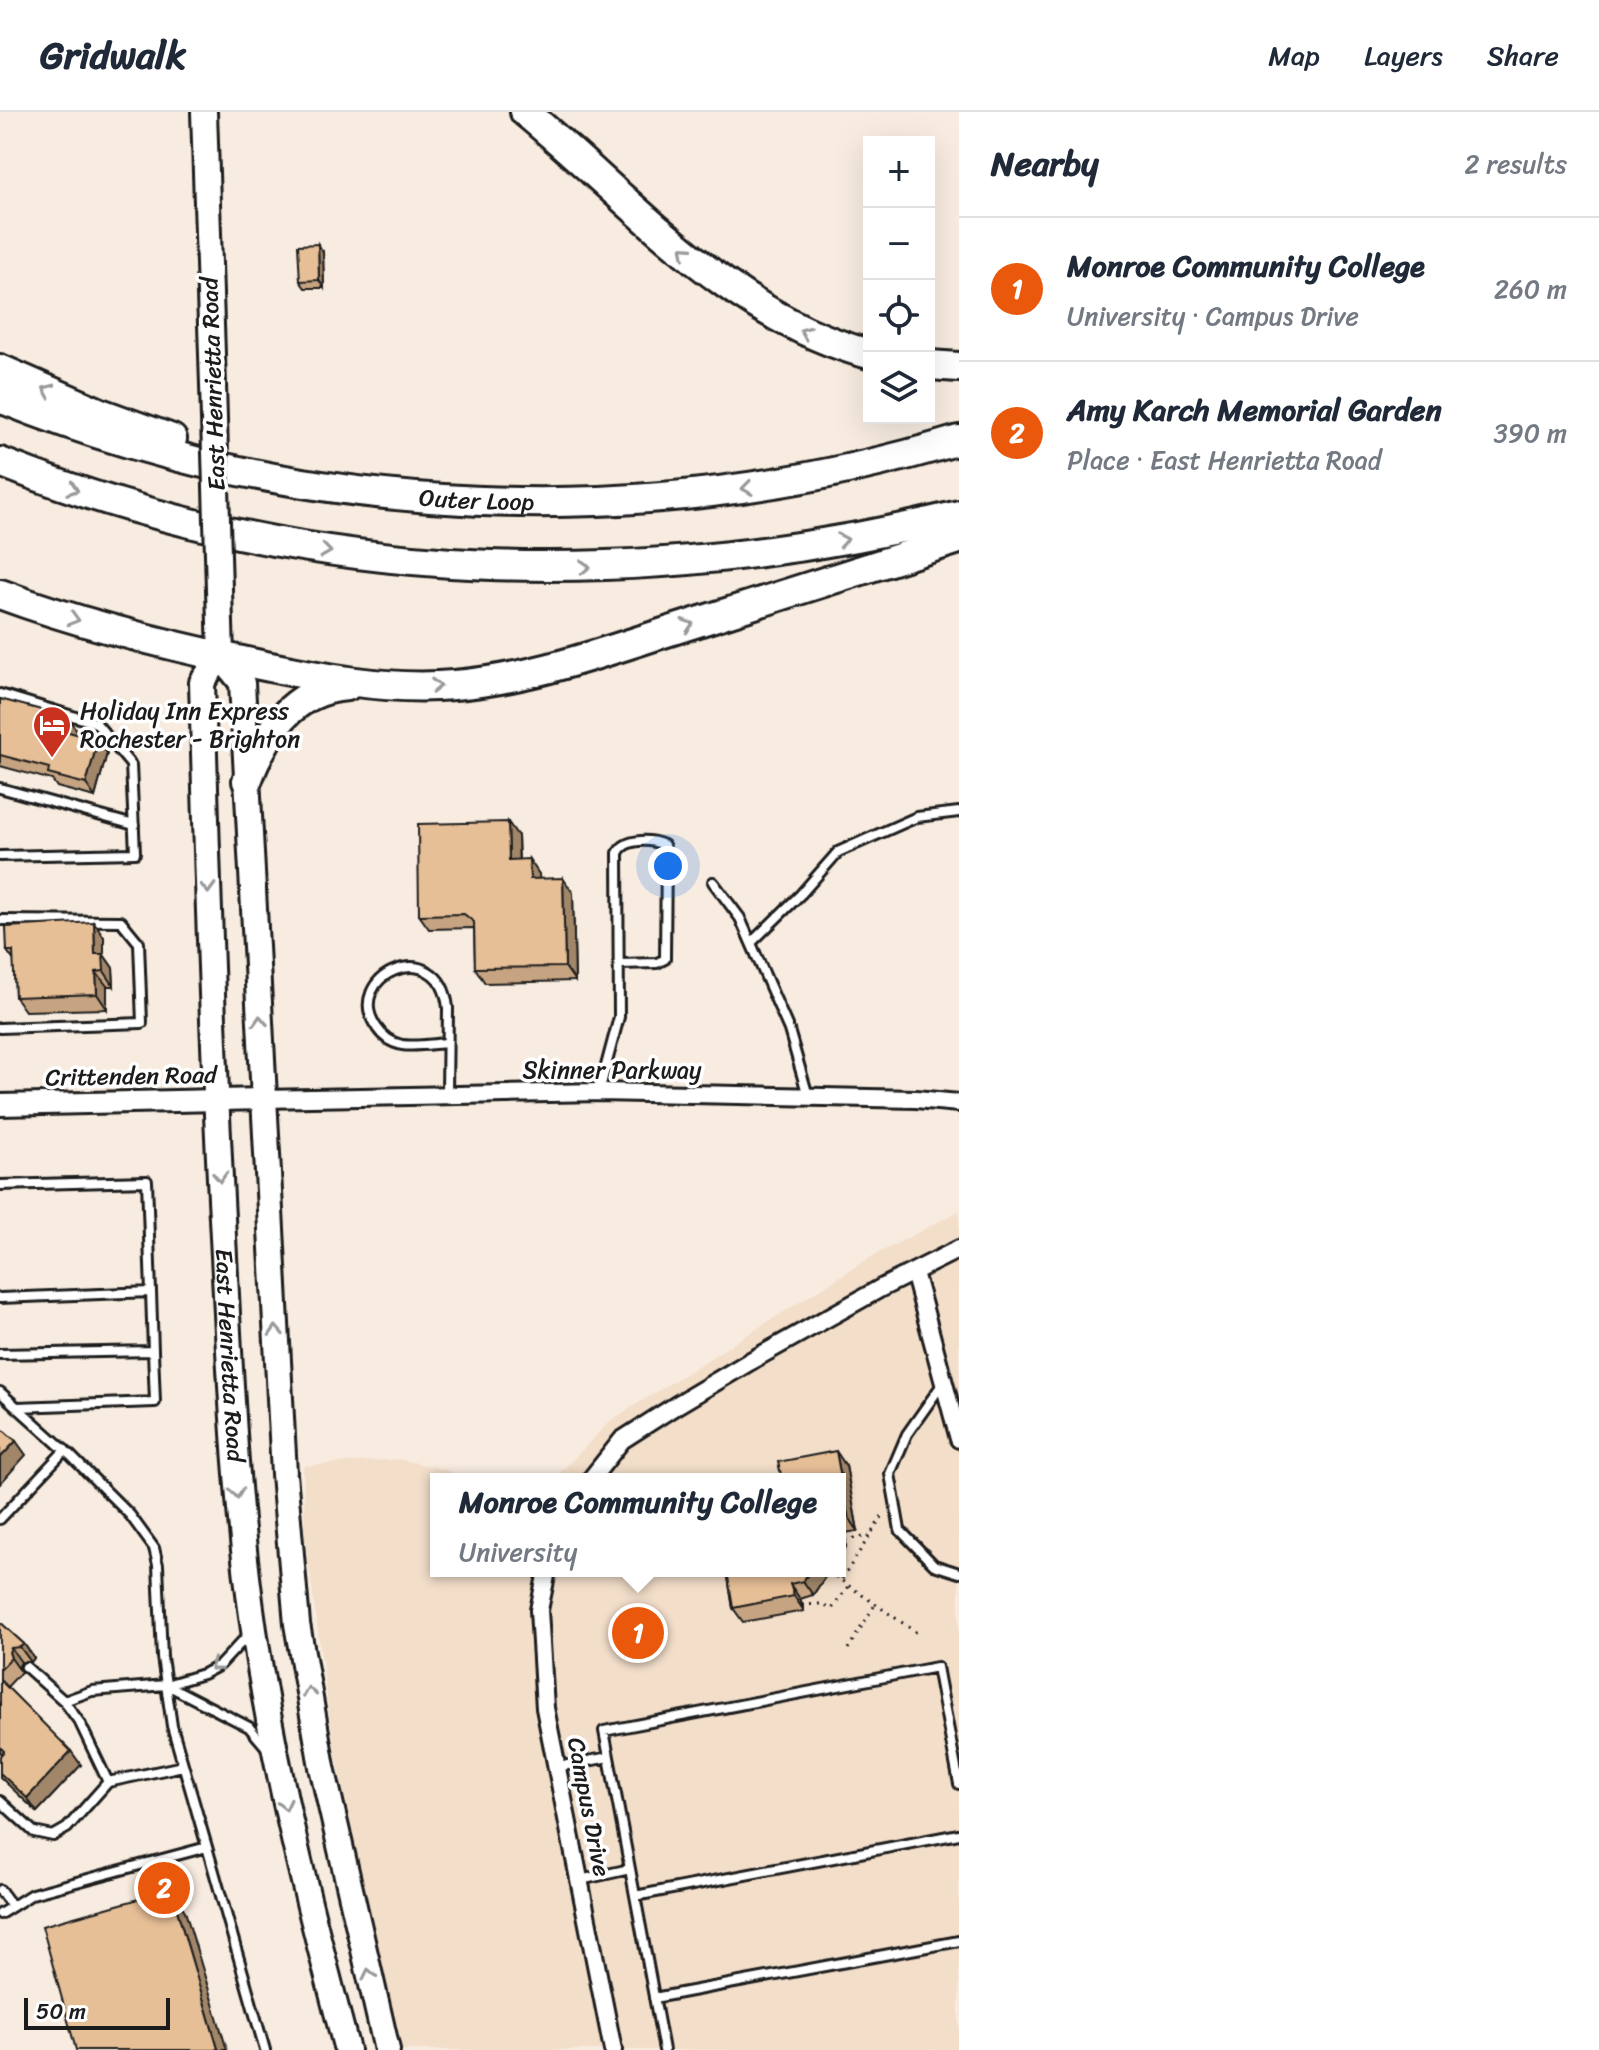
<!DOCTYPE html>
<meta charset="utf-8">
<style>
body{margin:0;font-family:Sriracha,sans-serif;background:#f6f6f7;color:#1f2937}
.controls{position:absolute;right:24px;top:24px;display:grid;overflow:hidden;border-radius:0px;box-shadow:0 8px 32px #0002}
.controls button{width:72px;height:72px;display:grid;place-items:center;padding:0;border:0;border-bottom:2px solid #e0e1e3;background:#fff;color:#1f2937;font:40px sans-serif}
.scale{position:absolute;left:24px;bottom:20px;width:146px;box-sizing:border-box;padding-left:8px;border:4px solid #1c1c1c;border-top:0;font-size:22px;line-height:28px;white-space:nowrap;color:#1c1c1c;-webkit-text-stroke:6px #fff;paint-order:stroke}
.you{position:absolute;left:668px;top:754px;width:28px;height:28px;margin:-20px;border:6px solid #fff;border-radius:50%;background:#1a73e8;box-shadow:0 0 0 12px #1a73e833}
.badge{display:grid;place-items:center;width:52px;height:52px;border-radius:50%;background:#ea580c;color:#fff;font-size:26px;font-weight:700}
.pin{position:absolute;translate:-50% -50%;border:4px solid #fff;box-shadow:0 2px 8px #0006}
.popup{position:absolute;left:430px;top:1361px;width:416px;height:104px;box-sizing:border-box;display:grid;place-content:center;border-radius:0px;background:#fff;filter:drop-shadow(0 2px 6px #0005);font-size:26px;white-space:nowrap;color:#747a83}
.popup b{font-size:30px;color:#1f2937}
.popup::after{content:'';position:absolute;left:50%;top:100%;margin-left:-16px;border:16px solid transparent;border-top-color:#fff}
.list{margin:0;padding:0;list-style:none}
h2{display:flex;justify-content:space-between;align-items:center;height:104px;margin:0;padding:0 32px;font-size:34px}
h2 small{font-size:26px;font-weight:400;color:#747a83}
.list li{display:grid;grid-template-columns:52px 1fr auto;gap:24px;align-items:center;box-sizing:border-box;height:144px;padding:0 32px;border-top:2px solid #e0e1e3}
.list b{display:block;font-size:30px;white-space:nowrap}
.list p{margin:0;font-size:26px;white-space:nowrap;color:#747a83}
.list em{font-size:26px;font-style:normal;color:#747a83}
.icon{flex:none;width:44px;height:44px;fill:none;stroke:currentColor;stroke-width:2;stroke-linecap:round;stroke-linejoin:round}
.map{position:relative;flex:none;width:959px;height:1938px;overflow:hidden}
header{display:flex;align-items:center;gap:48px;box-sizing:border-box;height:112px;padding:0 40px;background:#fff;border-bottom:2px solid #e0e1e3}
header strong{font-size:38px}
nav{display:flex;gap:44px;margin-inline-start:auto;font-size:28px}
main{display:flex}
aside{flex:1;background:#fff}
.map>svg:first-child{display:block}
.built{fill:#f3deca}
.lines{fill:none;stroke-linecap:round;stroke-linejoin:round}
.service-casing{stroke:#1c1c1c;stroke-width:14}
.minor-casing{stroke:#1c1c1c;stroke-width:22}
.tertiary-casing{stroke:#1c1c1c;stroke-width:26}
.primary-casing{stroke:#1c1c1c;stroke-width:30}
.motorway-casing{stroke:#1c1c1c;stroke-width:34}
.path{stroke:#1c1c1c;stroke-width:3;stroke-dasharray:2 6;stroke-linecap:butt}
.service{stroke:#fff;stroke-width:8}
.minor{stroke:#fff;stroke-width:16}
.tertiary{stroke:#fff;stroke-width:20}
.primary{stroke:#fff;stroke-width:24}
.motorway{stroke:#fff;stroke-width:28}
.primary-bridge-casing{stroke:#1c1c1c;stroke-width:30;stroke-linecap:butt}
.primary-bridge{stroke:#fff;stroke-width:24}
.wall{fill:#c6a482;stroke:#1c1c1c;stroke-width:2}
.shaded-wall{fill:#a1866a;stroke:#1c1c1c;stroke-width:2}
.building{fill:#e6bf97;stroke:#1c1c1c;stroke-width:2}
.oneway{stroke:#999}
.labels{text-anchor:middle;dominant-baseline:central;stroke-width:7;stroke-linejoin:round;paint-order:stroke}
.street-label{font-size:24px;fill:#1c1c1c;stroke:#fff}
.poi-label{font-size:24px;fill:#1c1c1c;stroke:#fff;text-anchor:start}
</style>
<header>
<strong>Gridwalk</strong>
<nav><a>Map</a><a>Layers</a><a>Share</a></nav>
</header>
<main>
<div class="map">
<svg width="959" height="1938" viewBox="0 0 959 1938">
<rect width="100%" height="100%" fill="#f8ece0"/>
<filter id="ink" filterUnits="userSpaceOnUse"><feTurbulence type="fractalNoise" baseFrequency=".0125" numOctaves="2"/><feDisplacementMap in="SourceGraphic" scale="16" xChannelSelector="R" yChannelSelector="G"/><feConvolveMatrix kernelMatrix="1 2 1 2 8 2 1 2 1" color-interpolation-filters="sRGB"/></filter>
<g filter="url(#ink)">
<path class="built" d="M959 1099V1938H401L367 1797 331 1616 305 1426 303 1354 398 1347 443 1357 470 1367H436V1459H840V1367H554L610 1309 871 1145Z"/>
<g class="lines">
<defs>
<path id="service" d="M0 582 96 611 131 653 135 741 0 744
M0 676 134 713
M713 770 740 806 789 918 808 984
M0 808 121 809 139 831 142 911 0 916
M751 831 801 782 838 740 917 705 959 700
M446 931C432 932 416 935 402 933 392 931 383 925 377 916 340 864 440 820 448 896L447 982
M599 980 619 905 618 741C625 726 650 727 664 733L666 740 665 847 657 851 620 852
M0 1073 147 1069 151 1180 0 1186
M151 1180 153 1239
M0 1242 153 1239 155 1290 17 1295
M943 1271 907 1322 890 1362 900 1418 934 1453 959 1461
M0 1280 70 1343 130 1403 154 1436 158 1453 162 1545 172 1614 207 1735
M0 1407 65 1338
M26 1555 64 1589 80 1611 108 1670
M167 1573 249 1615 266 1635
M64 1589 92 1579 166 1573 203 1562 220 1553 250 1521
M609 1645 664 1938
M557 1655 609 1645 604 1619 937 1555 959 1672
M0 1689 34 1720 53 1724 67 1716 108 1670 183 1654
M580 1768 630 1757
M0 1778 12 1794
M635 1784 959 1722
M0 1802 32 1782 207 1735 265 1938
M654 1886 959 1829"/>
<path id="minor" d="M263 987 599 980 916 987 959 991
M914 1160 959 1327
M591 1367 622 1328 675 1294 754 1247 881 1176 959 1137
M547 1459 539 1498 545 1596 613 1938"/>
<path id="tertiary" d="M0 993 263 987"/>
<g id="primary">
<path d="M204 0 213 273"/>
<path d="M220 511 221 544 242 571 284 1362 297 1512 322 1655 387 1938"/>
<path id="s1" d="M221 544 202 570C207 755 213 940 223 1125 230 1256 235 1388 254 1518 275 1661 310 1799 347 1938"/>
</g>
<g id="motorway">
<path d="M525 0C633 89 729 205 869 242"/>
<path d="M929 253 959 255"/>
<path d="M0 257 103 302 172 327"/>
<path id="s2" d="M0 286C304 409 645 423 959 328"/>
<path d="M0 350C310 473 637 482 959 403"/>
<path d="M0 482C81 512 166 533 251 551 317 565 386 579 454 573 531 567 603 540 676 517 771 487 865 457 959 427"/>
<path d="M247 669C265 622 291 578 347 574"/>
</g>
</defs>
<use href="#service" class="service-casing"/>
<use href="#minor" class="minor-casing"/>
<use href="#tertiary" class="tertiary-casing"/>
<use href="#primary" class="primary-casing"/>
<use href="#motorway" class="motorway-casing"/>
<path class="path" d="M845 1428 869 1424
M829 1460 920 1523
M842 1467 883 1403
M802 1493 820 1492 832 1497 849 1473
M848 1537 876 1491"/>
<use href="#service" class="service"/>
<use href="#minor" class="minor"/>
<use href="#tertiary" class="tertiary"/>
<use href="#primary" class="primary"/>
<use href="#motorway" class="motorway"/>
<defs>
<path id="primary-bridge" d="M213 273 220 511"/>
</defs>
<use href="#primary-bridge" class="primary-bridge-casing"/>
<use href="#primary-bridge" class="primary-bridge"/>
</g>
<path class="wall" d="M323 140 324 176H305L300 169Z
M0 587 77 619V622L107 641 95 685 57 675 52 668 0 654Z
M518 724 519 748 539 762V767L573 781 575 869 485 871 475 856 474 816 429 817 419 803Z
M104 825V843L113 856 114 874H107V897L25 899 15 885 14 849 7 839Z
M846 1354 858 1419 844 1421 846 1435 840 1443V1367Z
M727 1459H829L813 1483 800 1487 804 1499 743 1510 733 1496Z
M0 1510 24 1532 34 1546 31 1550H21L19 1554 21 1560 7 1575 81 1653 37 1700 0 1665V1644L2 1641 0 1640Z"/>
<path class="shaded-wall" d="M318 132 323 140 324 176 319 168Z
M68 605 77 619 74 632 65 619Z
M98 628 107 641 95 685 86 672Z
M508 710 518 724 519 762 509 748Z
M529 747 539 762 540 781 530 767Z
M563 766 573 781 575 869 565 855Z
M94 810 104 825V843L113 856 114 874 104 859 95 842Z
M96 860 107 874V897L97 882Z
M16 1329 26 1343 0 1372V1346Z
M836 1339 846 1354 858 1419 848 1404Z
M840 1416 844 1421 846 1435 840 1443Z
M810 1459H829L813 1483 803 1469Z
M790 1472 800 1487 804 1499 794 1484Z
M24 1532 34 1546 31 1550 20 1535Z
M11 1536 21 1550 19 1554 21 1560 11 1546 9 1540Z
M71 1639 81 1653 37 1700 27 1686Z
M171 1778 185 1799 227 1938H219L218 1937Z"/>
<path class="building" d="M318 132 319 168 300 169 298 133Z
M0 587 68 605 65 619 98 628 86 672 48 662 49 656 0 643Z
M508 710 509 748 529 747 530 767 563 766 565 855 475 856 474 810 464 802 419 803 418 712Z
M94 810 95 842H103L104 859 96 860 97 882 15 885 13 839H7L6 815Z
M0 1315 16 1329 0 1346Z
M836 1339 848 1404 840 1406V1367H782L778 1350Z
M727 1459H810L803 1469 790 1472 794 1484 733 1496Z
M0 1510 24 1532 20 1535 11 1536 9 1540 11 1546 0 1557Z
M0 1568 71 1639 27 1686 0 1661V1644L4 1639 0 1635Z
M171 1778 218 1937 214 1938H76L42 1814Z"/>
<defs><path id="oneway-chevron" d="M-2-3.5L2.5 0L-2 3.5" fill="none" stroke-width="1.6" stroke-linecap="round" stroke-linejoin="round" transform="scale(2)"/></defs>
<g class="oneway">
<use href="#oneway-chevron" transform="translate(685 139) rotate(-139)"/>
<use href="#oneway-chevron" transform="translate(805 220) rotate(-157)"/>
<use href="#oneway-chevron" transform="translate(48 278) rotate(-156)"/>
<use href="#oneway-chevron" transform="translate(747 376) rotate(172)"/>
<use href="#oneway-chevron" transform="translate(73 377) rotate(19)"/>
<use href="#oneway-chevron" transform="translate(843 428) rotate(-10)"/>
<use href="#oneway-chevron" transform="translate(326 439) rotate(8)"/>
<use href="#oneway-chevron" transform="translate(585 455) rotate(-2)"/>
<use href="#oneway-chevron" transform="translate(74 507) rotate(16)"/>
<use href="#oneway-chevron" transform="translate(688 513) rotate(-18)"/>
<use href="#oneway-chevron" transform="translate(436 574) rotate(-2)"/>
<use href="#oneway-chevron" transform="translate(208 776) rotate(88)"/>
<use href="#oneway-chevron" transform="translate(260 909) rotate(-93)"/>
<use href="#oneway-chevron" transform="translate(220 1065) rotate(87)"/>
<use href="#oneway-chevron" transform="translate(276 1219) rotate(-93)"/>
<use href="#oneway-chevron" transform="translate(237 1381) rotate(83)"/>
<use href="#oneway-chevron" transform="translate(215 1554) rotate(145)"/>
<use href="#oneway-chevron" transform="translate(309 1580) rotate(-99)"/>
<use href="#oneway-chevron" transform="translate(285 1693) rotate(77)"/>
<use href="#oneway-chevron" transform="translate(369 1862) rotate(-102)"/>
</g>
</g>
<defs>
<symbol id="hotel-pin" viewBox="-11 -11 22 30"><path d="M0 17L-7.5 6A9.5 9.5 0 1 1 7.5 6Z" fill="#c8321e" stroke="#fff"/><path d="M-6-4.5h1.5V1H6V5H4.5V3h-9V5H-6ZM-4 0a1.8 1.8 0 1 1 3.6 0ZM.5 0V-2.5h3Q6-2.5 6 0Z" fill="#fff"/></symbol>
</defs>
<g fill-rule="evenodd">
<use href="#hotel-pin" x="30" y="591" width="44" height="60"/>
</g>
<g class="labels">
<g class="street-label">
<text transform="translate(213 272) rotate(-92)">East Henrietta Road</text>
<text stroke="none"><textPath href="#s2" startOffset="490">Outer Loop</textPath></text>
<text x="612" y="958">Skinner Parkway</text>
<text transform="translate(131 964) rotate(-1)">Crittenden Road</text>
<text stroke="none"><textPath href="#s1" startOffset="706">East Henrietta Road</textPath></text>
<text transform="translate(589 1695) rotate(79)">Campus Drive</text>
</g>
<g class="poi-label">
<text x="80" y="599">Holiday Inn Express<tspan x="80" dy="28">Rochester - Brighton</tspan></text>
</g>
</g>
</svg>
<div class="controls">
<button>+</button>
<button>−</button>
<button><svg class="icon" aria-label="locate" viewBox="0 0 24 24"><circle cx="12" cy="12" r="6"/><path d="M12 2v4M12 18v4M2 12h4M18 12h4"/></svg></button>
<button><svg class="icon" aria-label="layers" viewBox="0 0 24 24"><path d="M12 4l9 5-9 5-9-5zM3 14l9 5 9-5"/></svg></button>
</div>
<div class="scale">50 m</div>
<div class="you"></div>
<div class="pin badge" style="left:638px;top:1521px">1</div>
<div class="popup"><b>Monroe Community College</b>University</div>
<div class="pin badge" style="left:164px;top:1776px">2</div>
</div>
<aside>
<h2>Nearby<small>2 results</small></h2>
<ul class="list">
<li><span class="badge">1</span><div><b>Monroe Community College</b><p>University · Campus Drive</p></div><em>260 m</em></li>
<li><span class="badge">2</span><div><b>Amy Karch Memorial Garden</b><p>Place · East Henrietta Road</p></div><em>390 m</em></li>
</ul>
</aside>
</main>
